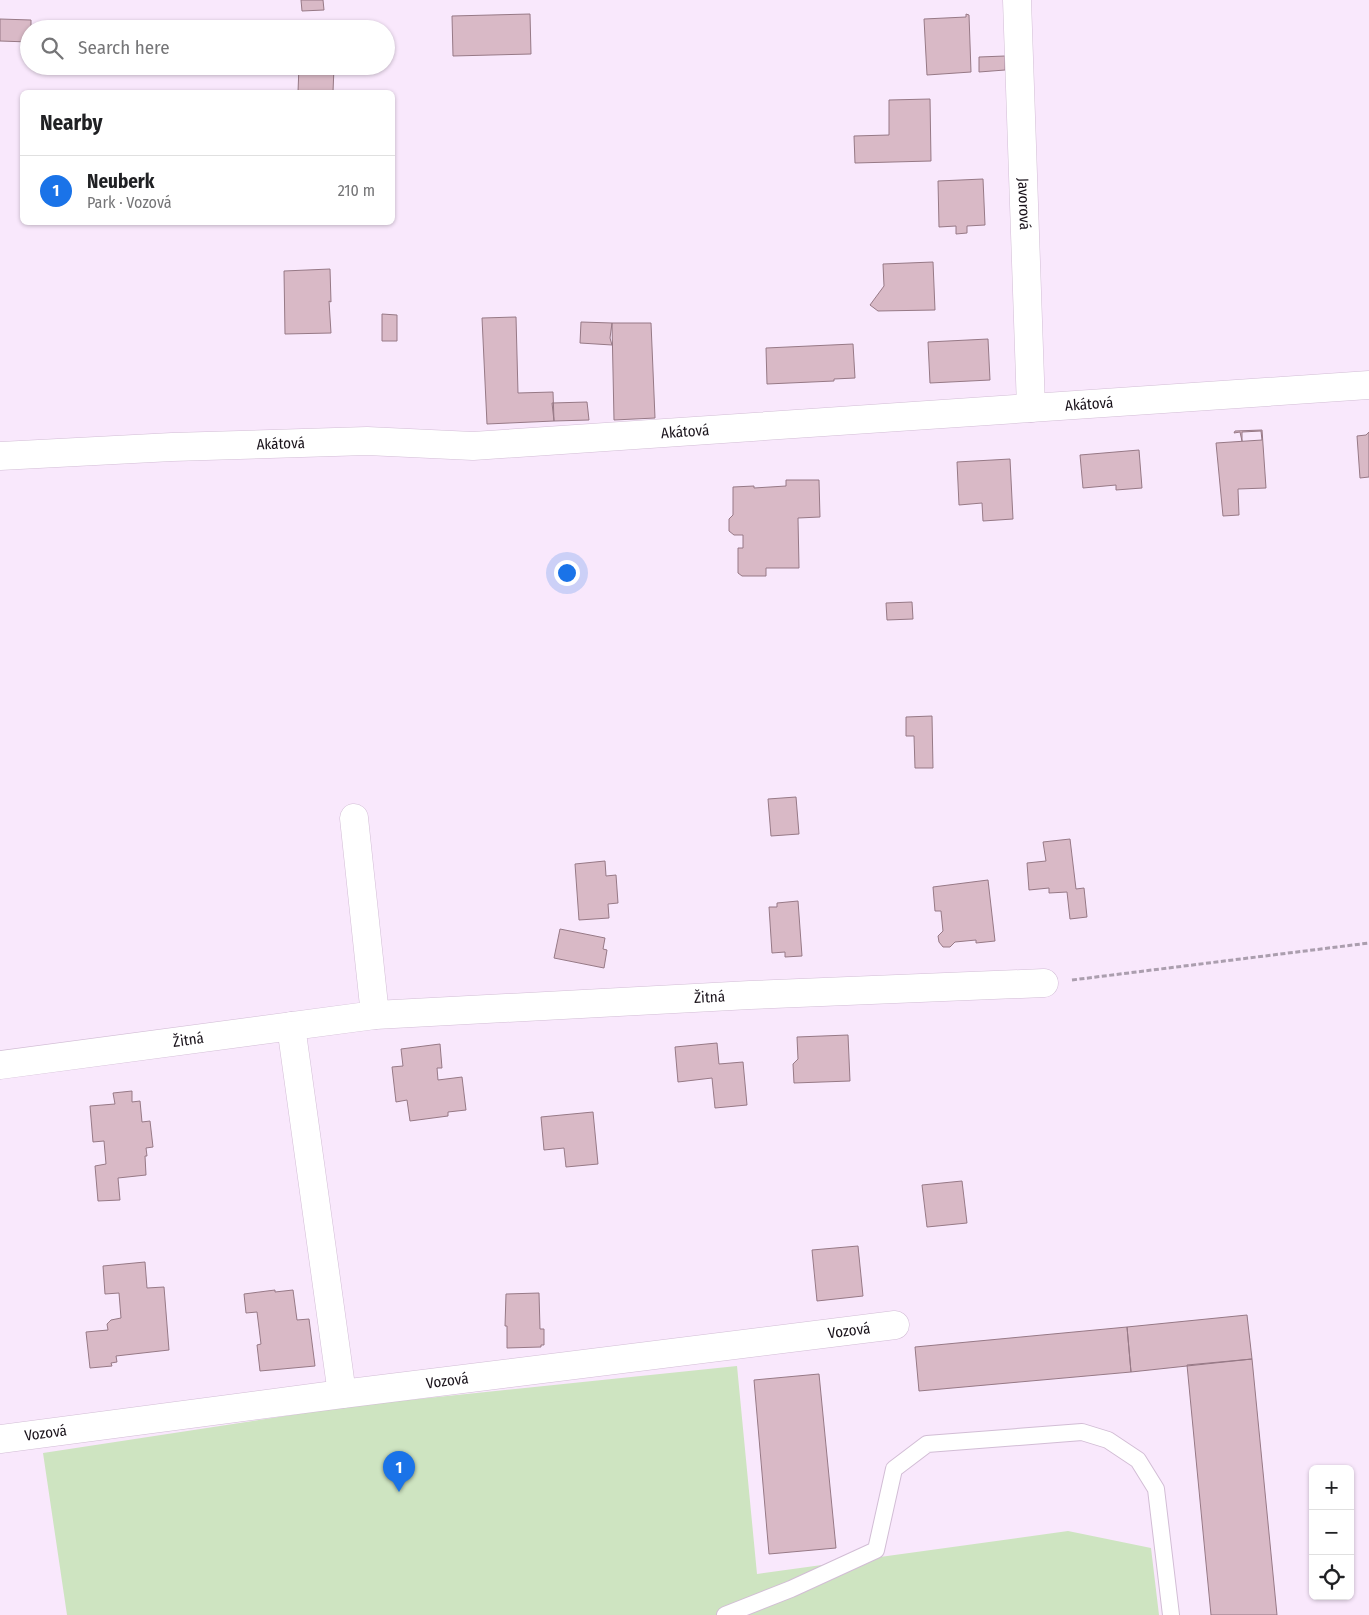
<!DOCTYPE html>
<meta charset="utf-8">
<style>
body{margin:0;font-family:"Fira Sans Condensed",sans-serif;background:#f2f2f2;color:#202124}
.controls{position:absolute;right:15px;bottom:15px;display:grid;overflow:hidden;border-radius:8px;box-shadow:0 1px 4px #0004}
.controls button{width:45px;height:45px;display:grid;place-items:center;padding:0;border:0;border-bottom:1px solid #e0e0e0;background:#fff;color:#202124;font:25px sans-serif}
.you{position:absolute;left:566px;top:572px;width:18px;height:18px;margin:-12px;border:4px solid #fff;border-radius:50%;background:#1a73e8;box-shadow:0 0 0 8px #1a73e833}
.badge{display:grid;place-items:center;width:32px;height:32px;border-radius:50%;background:#1a73e8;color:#fff;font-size:16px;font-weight:700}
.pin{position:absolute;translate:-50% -41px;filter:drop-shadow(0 1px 2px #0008)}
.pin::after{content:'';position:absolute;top:26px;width:18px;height:15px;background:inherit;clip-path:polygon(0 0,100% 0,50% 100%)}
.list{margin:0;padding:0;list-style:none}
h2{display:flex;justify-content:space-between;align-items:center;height:65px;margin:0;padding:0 20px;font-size:21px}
h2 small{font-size:16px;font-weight:400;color:#757577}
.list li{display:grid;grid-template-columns:32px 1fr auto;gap:15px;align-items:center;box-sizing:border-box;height:70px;padding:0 20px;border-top:1px solid #e0e0e0}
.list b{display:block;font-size:19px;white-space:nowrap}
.list p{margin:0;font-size:16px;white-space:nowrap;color:#757577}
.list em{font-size:16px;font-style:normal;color:#757577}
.icon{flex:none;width:28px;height:28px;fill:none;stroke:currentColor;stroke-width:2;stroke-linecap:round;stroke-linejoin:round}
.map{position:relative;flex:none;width:1369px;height:1615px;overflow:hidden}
.search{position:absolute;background:#fff;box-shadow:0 1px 4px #0004;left:20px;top:20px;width:375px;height:55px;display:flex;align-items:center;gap:12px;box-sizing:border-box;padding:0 18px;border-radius:28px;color:#757577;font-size:19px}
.panel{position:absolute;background:#fff;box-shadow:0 1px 4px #0004;left:20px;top:90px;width:375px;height:135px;border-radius:8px}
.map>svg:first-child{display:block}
.green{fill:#cee4c1}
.building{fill:#d9b9c6;stroke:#977986}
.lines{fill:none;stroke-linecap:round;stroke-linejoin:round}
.lane-casing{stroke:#d2bdd5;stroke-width:18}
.street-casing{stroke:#d2bdd5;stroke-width:29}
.path{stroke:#ab9eae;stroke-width:3;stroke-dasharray:5 2.5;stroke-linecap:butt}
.lane{stroke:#fff;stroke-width:16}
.street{stroke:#fff;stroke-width:28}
.labels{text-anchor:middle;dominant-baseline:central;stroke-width:4.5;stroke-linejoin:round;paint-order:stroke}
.street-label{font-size:15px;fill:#19121a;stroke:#f9e8fc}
</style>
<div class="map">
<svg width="1369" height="1615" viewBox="0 0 1369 1615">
<rect width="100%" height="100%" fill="#f9e8fc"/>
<path class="green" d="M737 1366 757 1574 1068 1531 1151 1548 1159 1615H67L43 1453 351 1406Z"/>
<path class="building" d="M301 0H323L324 10 302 11Z
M530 14 531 54 453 56 452 16Z
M966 14 969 15 971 72 927 75 924 19 966 17Z
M0 19 31 20V29H29V42L0 41Z
M1005 56V70L979 72V57Z
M299 66H338L334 67 333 92H298Z
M930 99 931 161 855 163 854 136 889 135V100Z
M983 179 985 225 967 226V233L956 234V226L939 227 938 181Z
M933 262 935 310 878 311 870 305 884 286 883 264Z
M330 269 331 302 329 301 331 333 285 334 284 271Z
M382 314 397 315V341H382Z
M516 317 518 393 553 392 554 421 487 424 482 318Z
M581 322 612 323 610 338 612 345 580 343Z
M612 323H651L655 418 614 420Z
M988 339 990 380 930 383 928 342Z
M853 344 855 378 834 379V381L767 384 766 348Z
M587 402 589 420 554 421 552 403Z
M1262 430 1266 488 1238 489 1239 515 1223 516 1216 443 1262 440 1261 431 1242 432V441L1240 432 1234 433 1235 431Z
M1369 432V477L1360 478 1357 436 1366 435Z
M1139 450 1142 488 1116 490V485L1083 488 1080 455Z
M1010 459 1013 519 983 521 982 503 959 505 957 462Z
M786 480H819L820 517 798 518 799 568H766V576H742L738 573V548H743V535H734L729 531V519L733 515V487L754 486V488L786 486Z
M912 602 913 619 887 620 886 603Z
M932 716 933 768H915L914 736H906V717Z
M796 797 799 834 771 836 768 799Z
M1070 839 1076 889 1084 888 1087 917 1070 919 1067 892 1049 893V888L1029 890 1027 863 1046 861 1043 842Z
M605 861 606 876 616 875 618 903 608 904 609 918 579 920 575 864Z
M988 880 995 941 976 943V940L955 942 950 947H943L939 942 938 936 943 931 941 911H935L933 887Z
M798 901 802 956 785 957V952L772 953 769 907H777V903Z
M560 929 605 938 603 949 607 950 604 968 554 958Z
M848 1035 850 1081 794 1083 793 1064 798 1059 797 1037Z
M717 1043 719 1064 743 1062 747 1105 715 1108 712 1078 678 1082 675 1047Z
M440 1044 442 1068H437L438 1080 462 1077 466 1110 448 1112V1116L410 1121 407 1100 396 1102 392 1067 403 1066 401 1049Z
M132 1091V1102L140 1101 142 1122 150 1121 153 1147 146 1148 147 1156H145L146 1175 118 1178 120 1200 98 1201 95 1166 106 1164 104 1141 93 1142 90 1106 115 1104 113 1093Z
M593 1112 598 1164 566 1167 564 1148 544 1150 541 1117Z
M962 1181 967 1223 927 1227 922 1185Z
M858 1246 863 1296 817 1301 812 1250Z
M145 1262 147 1288 164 1287 169 1350 116 1356 117 1362 111 1363 112 1366 90 1368 86 1332 108 1330 107 1324 111 1320 121 1318 119 1293 105 1294 103 1266Z
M275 1290V1292L293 1290 297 1320 309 1319 315 1366 260 1371 257 1345 261 1344 257 1312 246 1313 244 1294Z
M539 1293 540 1329H544V1345H541V1347L507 1348V1326H505L506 1294Z
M1247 1315 1252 1359 1131 1372 1127 1327Z
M1127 1327 1131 1372 919 1391 915 1347Z
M1252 1359 1277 1615H1211L1187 1365Z
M819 1374 836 1548 769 1554 754 1380Z"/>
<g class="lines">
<defs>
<path id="lane" d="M725 1615 791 1589 876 1550 894 1469 927 1444 1082 1432 1108 1440 1138 1460 1156 1489 1171 1615"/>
<g id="street">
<path id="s1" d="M1017 0 1031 408"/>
<path id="s2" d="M0 456 172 447 367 441 473 446 1369 385"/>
<path id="s3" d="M375 1015 750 995 1044 983"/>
<path d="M291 1026 342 1394"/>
<path id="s4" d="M0 1065 375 1015 354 818"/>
<path id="s5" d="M0 1439 342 1394 895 1325"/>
</g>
</defs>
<use href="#lane" class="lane-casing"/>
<use href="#street" class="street-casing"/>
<path class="path" d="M1072 980 1369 943"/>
<use href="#lane" class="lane"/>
<use href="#street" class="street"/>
</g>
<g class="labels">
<g class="street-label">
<text stroke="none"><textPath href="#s1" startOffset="204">Javorová</textPath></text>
<text stroke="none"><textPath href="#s2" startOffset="1091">Akátová</textPath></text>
<text stroke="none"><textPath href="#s2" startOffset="686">Akátová</textPath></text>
<text stroke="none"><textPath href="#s2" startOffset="281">Akátová</textPath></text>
<text stroke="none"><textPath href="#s3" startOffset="335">Žitná</textPath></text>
<text stroke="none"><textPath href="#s4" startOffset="190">Žitná</textPath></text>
<text stroke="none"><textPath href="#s5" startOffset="856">Vozová</textPath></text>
<text stroke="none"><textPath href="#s5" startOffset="451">Vozová</textPath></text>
<text stroke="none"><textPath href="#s5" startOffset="46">Vozová</textPath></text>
</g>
</g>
</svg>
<div class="controls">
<button>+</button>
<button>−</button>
<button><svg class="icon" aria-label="locate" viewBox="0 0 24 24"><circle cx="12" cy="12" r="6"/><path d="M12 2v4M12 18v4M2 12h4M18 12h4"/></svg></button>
</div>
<div class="you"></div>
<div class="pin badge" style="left:399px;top:1492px">1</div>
<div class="search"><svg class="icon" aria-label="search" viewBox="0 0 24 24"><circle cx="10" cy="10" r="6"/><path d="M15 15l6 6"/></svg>Search here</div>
<section class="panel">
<h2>Nearby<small></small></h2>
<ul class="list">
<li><span class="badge">1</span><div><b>Neuberk</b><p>Park · Vozová</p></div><em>210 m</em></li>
</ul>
</section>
</div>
